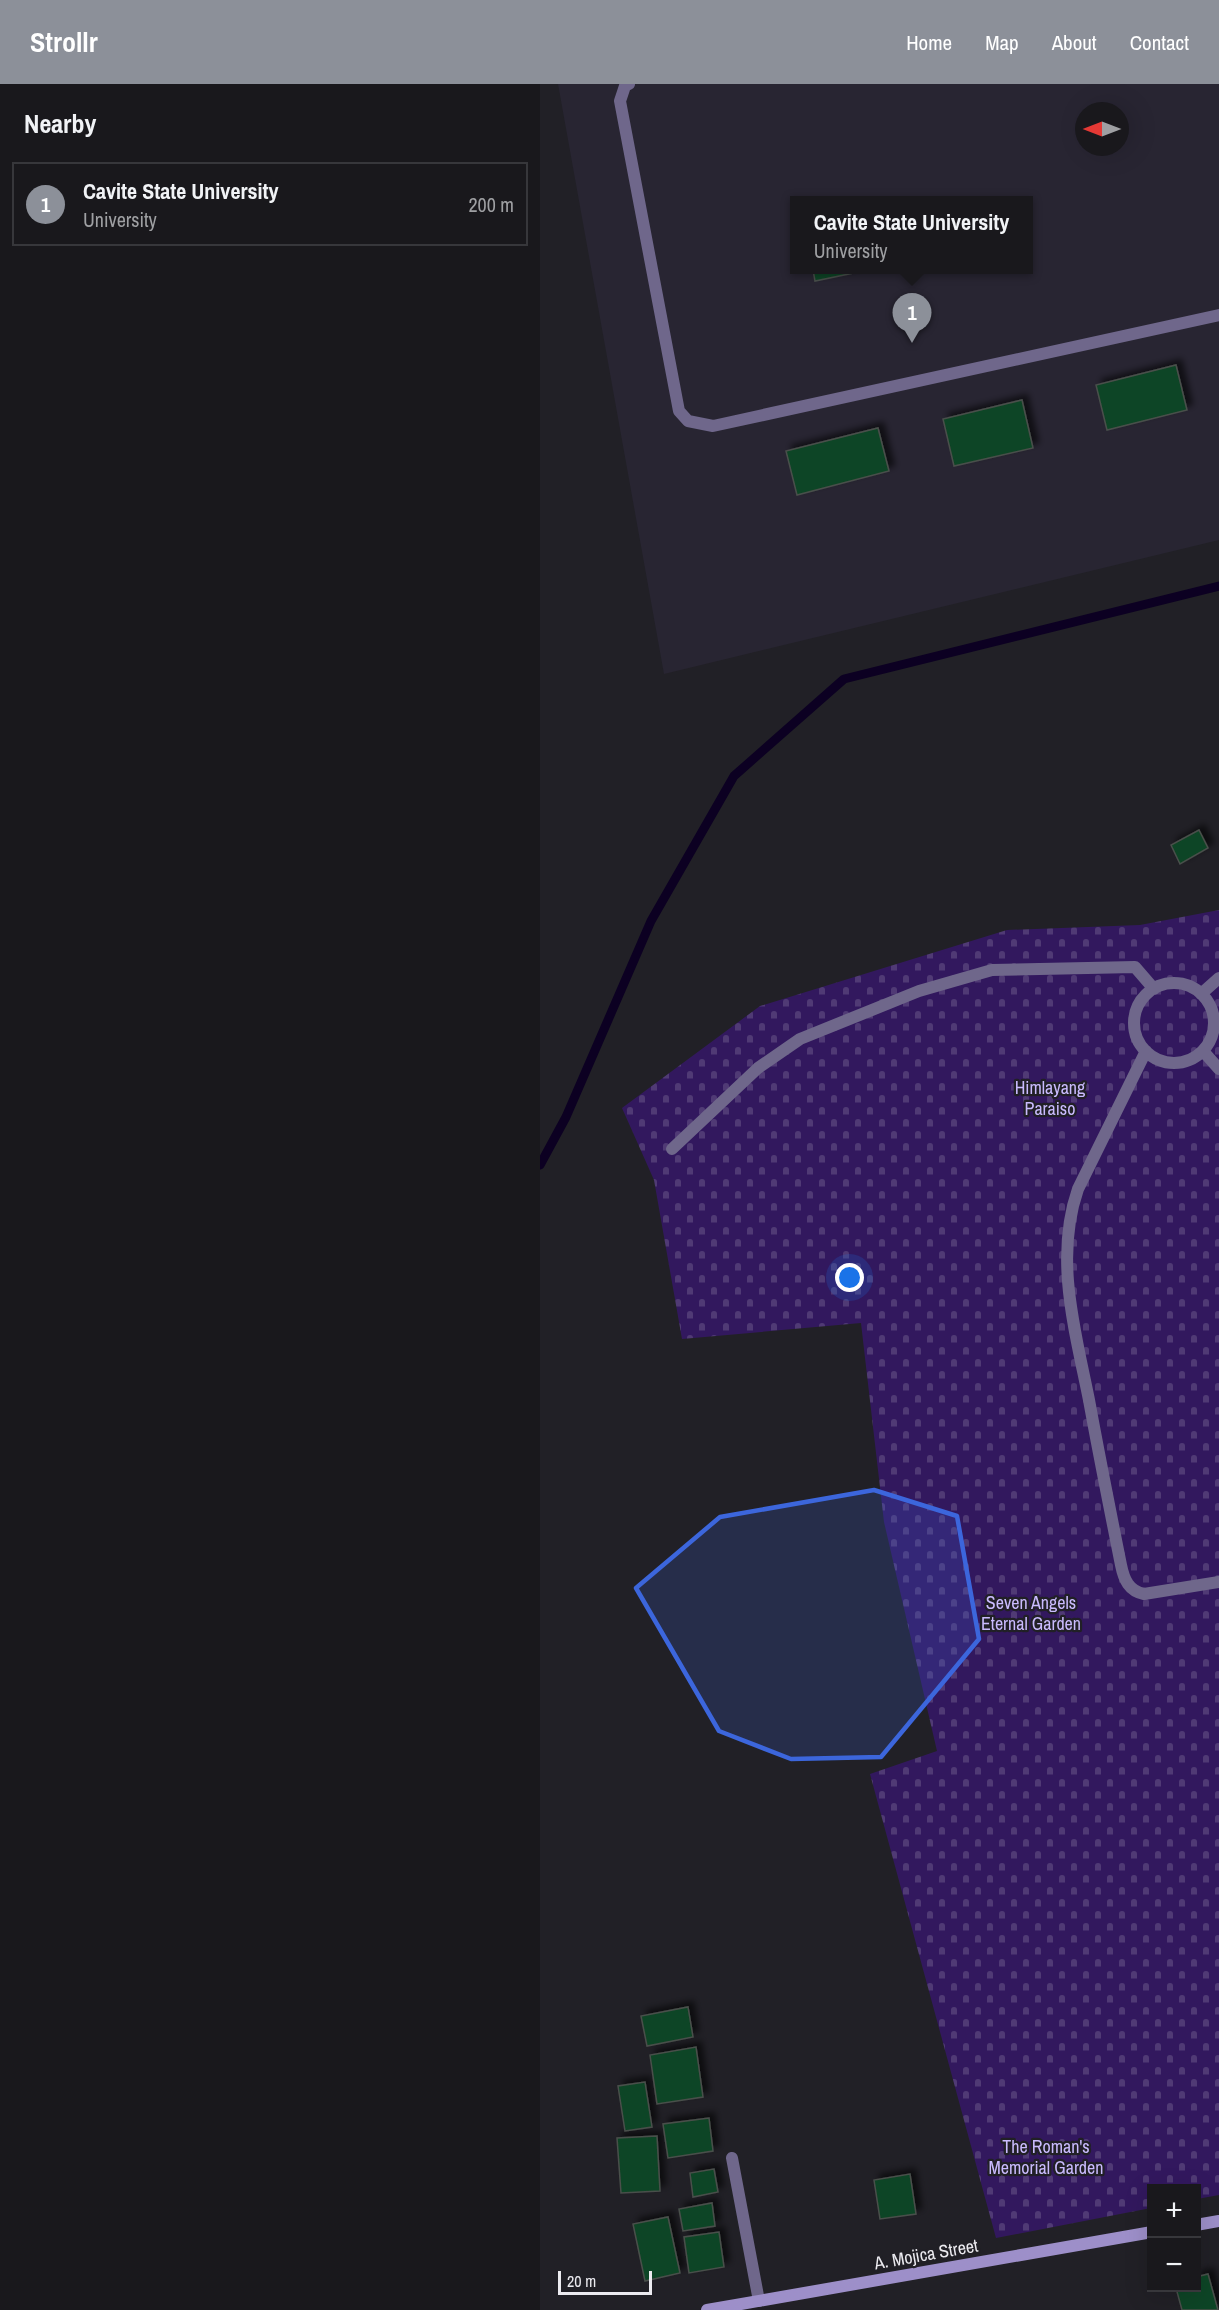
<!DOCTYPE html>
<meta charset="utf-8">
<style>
body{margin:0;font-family:"Archivo Narrow",sans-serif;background:#262529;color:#f1f3f6}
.controls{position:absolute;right:18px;bottom:18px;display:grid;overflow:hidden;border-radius:0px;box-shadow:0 6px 24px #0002}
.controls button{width:54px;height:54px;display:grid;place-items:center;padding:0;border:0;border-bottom:2px solid #37373b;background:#19181c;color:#f1f3f6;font:30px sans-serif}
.compass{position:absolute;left:535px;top:18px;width:54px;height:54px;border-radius:50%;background:#19181c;box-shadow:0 6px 24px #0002;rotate:270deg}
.scale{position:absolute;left:18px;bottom:15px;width:94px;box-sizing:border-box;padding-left:6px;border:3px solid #ecebf0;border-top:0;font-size:16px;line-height:21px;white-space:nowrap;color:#ecebf0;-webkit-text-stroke:4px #212026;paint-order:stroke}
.you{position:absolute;left:310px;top:1194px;width:21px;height:21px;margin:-15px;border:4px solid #fff;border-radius:50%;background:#1a73e8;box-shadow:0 0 0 9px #1a73e833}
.badge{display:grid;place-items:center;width:39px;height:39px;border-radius:50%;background:#8c9099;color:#fff;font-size:20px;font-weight:700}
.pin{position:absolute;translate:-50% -50px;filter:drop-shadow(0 2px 3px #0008)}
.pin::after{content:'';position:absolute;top:32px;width:21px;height:18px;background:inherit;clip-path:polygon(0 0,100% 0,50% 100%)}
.popup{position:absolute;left:250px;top:112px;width:243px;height:78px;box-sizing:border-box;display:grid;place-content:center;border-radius:0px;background:#19181c;filter:drop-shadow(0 2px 4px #0005);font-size:20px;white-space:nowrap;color:#9fa0a3}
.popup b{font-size:22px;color:#f1f3f6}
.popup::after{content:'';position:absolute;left:50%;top:100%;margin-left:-12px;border:12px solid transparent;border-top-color:#19181c}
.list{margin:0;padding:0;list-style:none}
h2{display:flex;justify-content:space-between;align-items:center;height:78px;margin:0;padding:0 24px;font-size:26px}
h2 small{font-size:20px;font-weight:400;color:#9fa0a3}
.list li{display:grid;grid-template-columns:39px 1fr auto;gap:18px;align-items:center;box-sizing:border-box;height:84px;margin:0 12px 12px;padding:0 12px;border:2px solid #37373b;border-radius:0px}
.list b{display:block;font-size:22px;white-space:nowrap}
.list p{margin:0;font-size:20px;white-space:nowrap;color:#9fa0a3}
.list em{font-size:20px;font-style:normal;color:#9fa0a3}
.map{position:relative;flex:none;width:679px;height:2226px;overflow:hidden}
header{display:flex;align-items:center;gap:36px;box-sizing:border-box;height:84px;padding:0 30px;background:#8c9099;color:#fff}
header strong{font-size:28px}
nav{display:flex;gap:33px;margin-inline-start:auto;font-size:21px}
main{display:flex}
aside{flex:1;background:#19181c}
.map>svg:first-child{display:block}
.built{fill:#282532;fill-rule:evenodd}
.cemetery{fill:url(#cemetery-stones)}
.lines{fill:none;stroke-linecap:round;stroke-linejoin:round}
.stream{stroke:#0c0022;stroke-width:9}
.building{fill:#0f4425;stroke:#49504b;stroke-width:1.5;filter:url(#shadow)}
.service{stroke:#6f678b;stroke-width:12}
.secondary{stroke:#9d8fc9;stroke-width:12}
.marked{fill:#3c66dc;fill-opacity:0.2;stroke:#3c66dc;stroke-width:4.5;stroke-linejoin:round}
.labels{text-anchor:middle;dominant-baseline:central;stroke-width:4.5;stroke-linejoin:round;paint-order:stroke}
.park-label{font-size:18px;fill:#cabbfe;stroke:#212026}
.street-label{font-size:18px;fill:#ecebf0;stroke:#212026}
</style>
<header>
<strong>Strollr</strong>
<nav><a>Home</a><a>Map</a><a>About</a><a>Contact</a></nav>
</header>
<main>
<aside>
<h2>Nearby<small></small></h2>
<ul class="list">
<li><span class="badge">1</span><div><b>Cavite State University</b><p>University</p></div><em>200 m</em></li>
</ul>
</aside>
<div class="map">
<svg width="679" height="2226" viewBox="0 0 679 2226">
<defs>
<pattern id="cemetery-stones" width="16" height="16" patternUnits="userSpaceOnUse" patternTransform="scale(1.5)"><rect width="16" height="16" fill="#32185e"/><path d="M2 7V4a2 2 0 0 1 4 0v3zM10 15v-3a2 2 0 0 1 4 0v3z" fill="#503a75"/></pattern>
<filter id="shadow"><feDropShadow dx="5.5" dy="-5.5" stdDeviation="3" flood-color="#0009"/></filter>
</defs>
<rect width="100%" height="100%" fill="#212026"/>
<path class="built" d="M18 0H679V456L124 590ZM544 27H580V63H544ZM255 116H489V186H255Z"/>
<path class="cemetery" d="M679 826V2111L657 2115 656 2104H612L611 2124 456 2154 330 1690 397 1667 344 1438 321 1239 142 1255 114 1096 82 1024 220 922 467 846 600 841Z"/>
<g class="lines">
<path class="stream" d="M0 1081 26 1033 111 837 194 692 304 595 679 502"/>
</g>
<path class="building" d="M273 186H328L275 197Z
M636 281 647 326 567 346 556 301Z
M482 316 493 364 414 382 403 335Z
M338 344 349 387 257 411 246 367Z
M659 746 668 764 640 780 631 761Z
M148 1923 153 1953 107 1962 101 1932Z
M156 1963 163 2013 117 2020 110 1971Z
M105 1998 112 2043 85 2047 78 2002Z
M169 2034 173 2067 128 2074 123 2040Z
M117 2052 120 2107 81 2109 77 2054Z
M174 2085 178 2108 153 2113 150 2089Z
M370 2090 376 2130 340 2135 334 2096Z
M172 2119 175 2142 143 2147 139 2125Z
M128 2133 140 2189 105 2197 93 2140Z
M179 2148 184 2183 149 2189 144 2153Z
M668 2190 678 2226H642L636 2204H656V2193Z"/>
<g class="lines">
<path class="service" d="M89 0 85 2 80 17 139 327 148 337 173 342 679 231
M594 939a40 40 0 1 1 80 0a40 40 0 1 1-80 0Z
M661 910 679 894
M606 967 538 1105C514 1174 535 1246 549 1316 559 1371 570 1426 581 1481 584 1496 589 1507 604 1510L679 1498
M663 967 679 985
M132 1065 218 984 260 955 379 907 452 886 595 883 614 905
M192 2074 219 2217"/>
<path class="secondary" d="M656 2141 679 2137
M167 2226 612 2148"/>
</g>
<path class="marked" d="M334 1406 417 1432 439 1555 341 1673 251 1675 179 1647 96 1504 180 1433Z"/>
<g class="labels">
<g class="park-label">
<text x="510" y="1003">Himlayang<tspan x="510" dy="21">Paraiso</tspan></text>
<text x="491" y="1518">Seven Angels<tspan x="491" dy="21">Eternal Garden</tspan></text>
<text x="506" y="2062">The Roman's<tspan x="506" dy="21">Memorial Garden</tspan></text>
</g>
<g class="street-label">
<text transform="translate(386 2170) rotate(-10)">A. Mojica Street</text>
</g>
</g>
</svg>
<div class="controls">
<button>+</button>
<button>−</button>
</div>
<svg class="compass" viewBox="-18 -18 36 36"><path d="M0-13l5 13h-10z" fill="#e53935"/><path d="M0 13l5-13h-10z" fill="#9fa0a3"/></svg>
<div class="scale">20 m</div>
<div class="you"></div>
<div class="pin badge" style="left:372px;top:259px">1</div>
<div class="popup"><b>Cavite State University</b>University</div>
</div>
</main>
